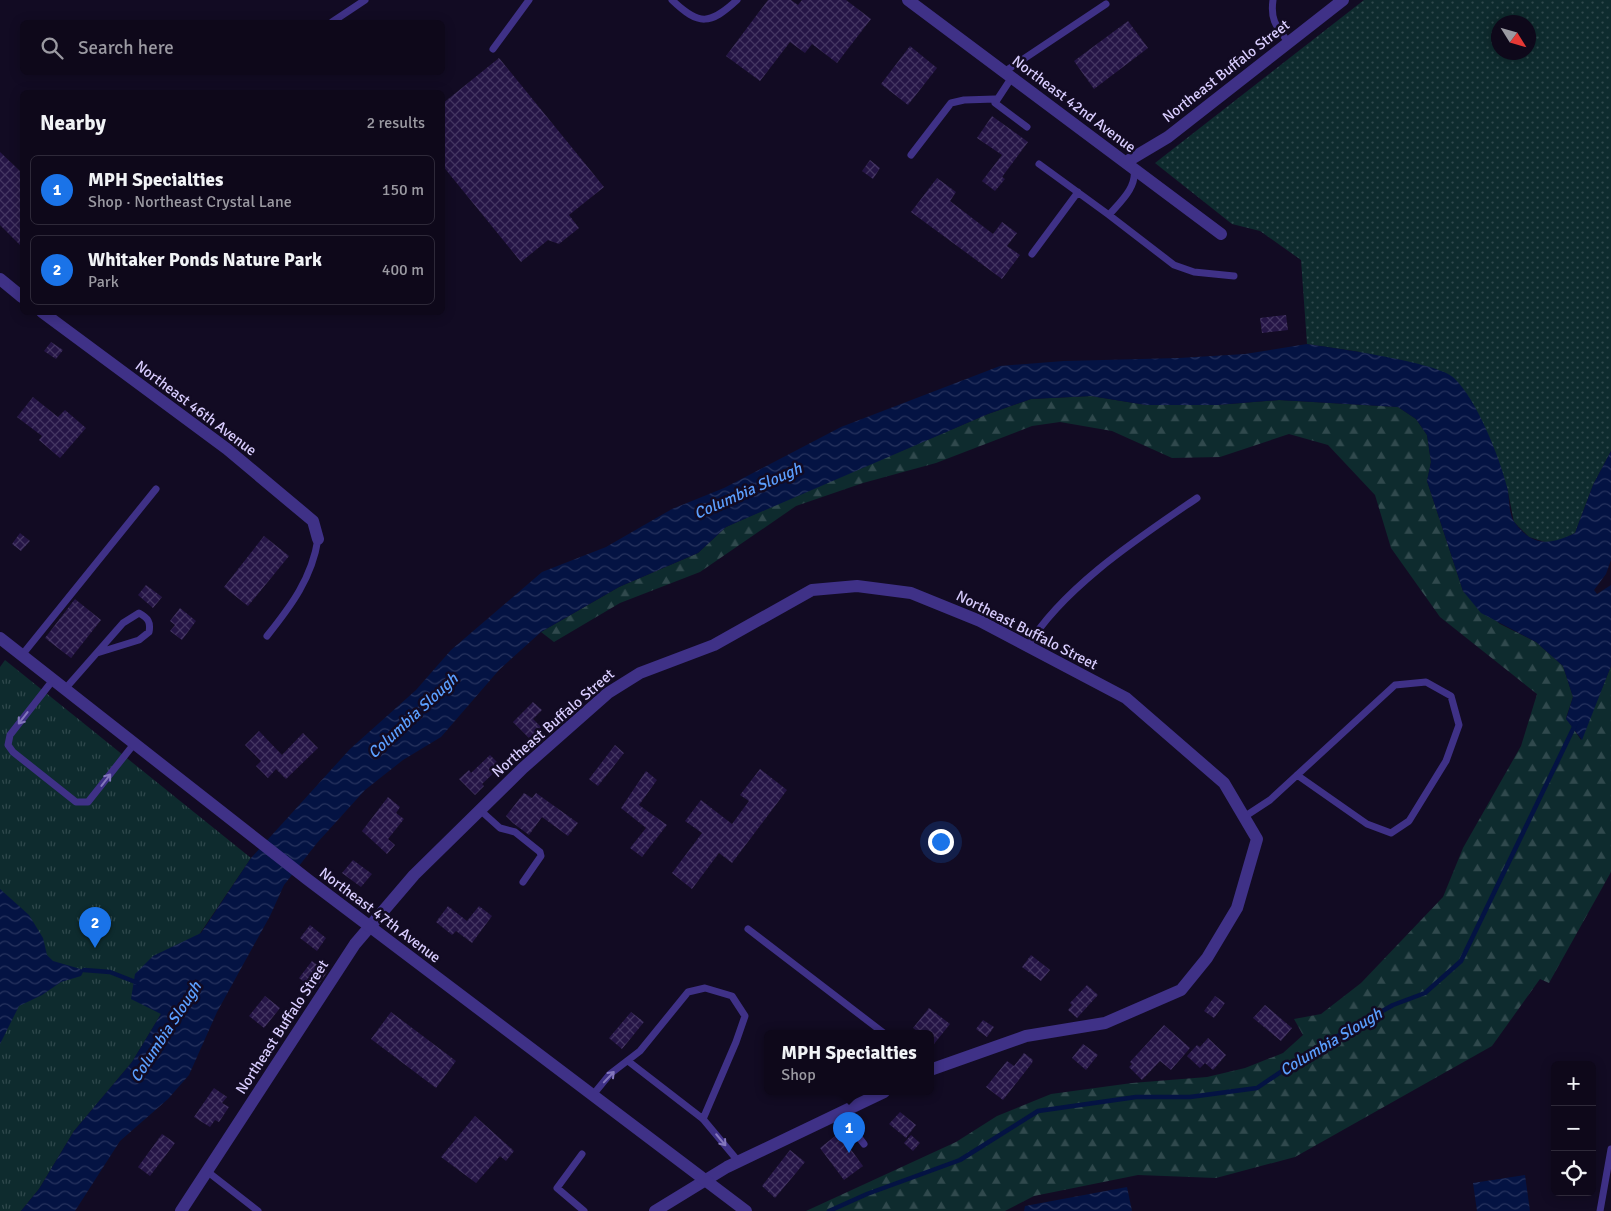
<!DOCTYPE html>
<meta charset="utf-8">
<style>
body{margin:0;font-family:Signika,sans-serif;background:#171123;color:#f1f3f6}
.controls{position:absolute;right:15px;bottom:15px;display:grid;overflow:hidden;border-radius:8px;box-shadow:0 2px 12px #0003}
.controls button{width:45px;height:45px;display:grid;place-items:center;padding:0;border:0;border-bottom:1px solid #2e2939;background:#0e081a;color:#f1f3f6;font:25px sans-serif}
.compass{position:absolute;left:1491px;top:15px;width:45px;height:45px;border-radius:50%;background:#0e081a;box-shadow:0 2px 12px #0003;rotate:127deg}
.you{position:absolute;left:940px;top:841px;width:18px;height:18px;margin:-12px;border:4px solid #fff;border-radius:50%;background:#1a73e8;box-shadow:0 0 0 8px #1a73e833}
.badge{display:grid;place-items:center;width:32px;height:32px;border-radius:50%;background:#1a73e8;color:#fff;font-size:16px;font-weight:700}
.pin{position:absolute;translate:-50% -41px;filter:drop-shadow(0 1px 2px #0008)}
.pin::after{content:'';position:absolute;top:26px;width:18px;height:15px;background:inherit;clip-path:polygon(0 0,100% 0,50% 100%)}
.popup{position:absolute;left:764px;top:1030px;width:170px;height:65px;box-sizing:border-box;display:grid;place-content:center;border-radius:8px;background:#0e081a;filter:drop-shadow(0 1px 4px #0005);font-size:16px;white-space:nowrap;color:#9b9aa2}
.popup b{font-size:19px;color:#f1f3f6}
.popup::after{content:'';position:absolute;left:50%;top:100%;margin-left:-10px;border:10px solid transparent;border-top-color:#0e081a}
.list{margin:0;padding:0;list-style:none}
h2{display:flex;justify-content:space-between;align-items:center;height:65px;margin:0;padding:0 20px;font-size:21px}
h2 small{font-size:16px;font-weight:400;color:#9b9aa2}
.list li{display:grid;grid-template-columns:32px 1fr auto;gap:15px;align-items:center;box-sizing:border-box;height:70px;margin:0 10px 10px;padding:0 10px;border:1px solid #2e2939;border-radius:8px}
.list b{display:block;font-size:19px;white-space:nowrap}
.list p{margin:0;font-size:16px;white-space:nowrap;color:#9b9aa2}
.list em{font-size:16px;font-style:normal;color:#9b9aa2}
.icon{flex:none;width:28px;height:28px;fill:none;stroke:currentColor;stroke-width:2;stroke-linecap:round;stroke-linejoin:round}
.map{position:relative;flex:none;width:1611px;height:1211px;overflow:hidden}
.search{position:absolute;background:#0e081a;box-shadow:0 2px 12px #0003;left:20px;top:20px;width:425px;height:55px;display:flex;align-items:center;gap:12px;box-sizing:border-box;padding:0 18px;border-radius:8px;color:#9b9aa2;font-size:19px}
.panel{position:absolute;background:#0e081a;box-shadow:0 2px 12px #0003;left:20px;top:90px;width:425px;height:225px;border-radius:8px}
.map>svg:first-child{display:block}
.grass{fill:url(#grass-dots);fill-rule:evenodd}
.forest{fill:url(#forest-firs)}
.park{fill:url(#park-tufts)}
.water{fill:url(#water-waves)}
.lines{fill:none;stroke-linecap:round;stroke-linejoin:round}
.stream{stroke:#041343;stroke-width:4.5}
.building{fill:url(#building-cross-hatch)}
.service{stroke:#3f3187;stroke-width:7}
.minor{stroke:#3f3187;stroke-width:12}
.tertiary{stroke:#3f3187;stroke-width:12}
.oneway{stroke:#8477bd}
.labels{text-anchor:middle;dominant-baseline:central;stroke-width:5;stroke-linejoin:round;paint-order:stroke}
.street-label{font-size:15px;fill:#d9cdff;stroke:#120b23}
.water-label{font-size:16px;font-style:italic;fill:#5b9fff;stroke:#120b23}
</style>
<div class="map">
<svg width="1611" height="1211" viewBox="0 0 1611 1211">
<defs>
<pattern id="grass-dots" width="8" height="8" patternUnits="userSpaceOnUse" patternTransform="scale(1.25)"><rect width="8" height="8" fill="#0e2b2e"/><path d="M2 2h.1M6 6h.1" fill="none" stroke="#30494d" stroke-width="1.8" stroke-linecap="round"/></pattern>
<pattern id="forest-firs" width="22" height="20" patternUnits="userSpaceOnUse" patternTransform="scale(1.25)"><rect width="22" height="20" fill="#0e2b2e"/><path d="M5 1l3.5 6h-7zM16 11l3.5 6h-7z" fill="#30494d"/></pattern>
<pattern id="park-tufts" width="24" height="20" patternUnits="userSpaceOnUse" patternTransform="scale(1.25)"><rect width="24" height="20" fill="#0e2b2e"/><path d="M3 7l-1-3M5 7V3M7 7l1-3M15 17l-1-3M17 17v-4M19 17l1-3" fill="none" stroke="#30494d"/></pattern>
<pattern id="water-waves" width="16" height="10" patternUnits="userSpaceOnUse" patternTransform="scale(1.25)"><rect width="16" height="10" fill="#041343"/><path d="M0 5q4-4 8 0t8 0" fill="none" stroke="#28345f"/></pattern>
<pattern id="building-cross-hatch" width="8" height="8" patternUnits="userSpaceOnUse" patternTransform="scale(1.25)"><rect width="8" height="8" fill="#251546"/><path d="M0 0l8 8M0 8l8-8" fill="none" stroke="#443662"/></pattern>
</defs>
<rect width="100%" height="100%" fill="#120b23"/>
<path class="grass" d="M1364 0H1611V451L1593 485 1575 533 1557 542 1548 543 1529 537 1514 522 1507 487 1360 352 1307 344 1301 260 1260 231 1232 224 1155 163ZM1498 22H1528V52H1498Z"/>
<path class="forest" d="M1091 396 1146 405H1217L1279 400 1398 407 1416 419 1427 435 1431 462 1427 481 1463 591 1500 624 1536 642 1563 666 1573 697 1566 718 1581 740 1611 666V872L1549 983 1540 979 1492 1046 1295 1157 1216 1178 1138 1175 1034 1196 1005 1211H806L956 1142 997 1116 1051 1094 1132 1083 1207 1077 1245 1068 1283 1053 1303 1035 1294 1019 1321 1014 1361 983 1443 897 1463 848 1521 746 1537 694 1440 617 1391 548 1375 495 1328 445 1289 434 1220 457 1172 458 1112 431 1060 422 1032 426 936 463 863 483 796 506 700 572 620 603 554 642 541 632 619 587 698 553 726 527 809 490 988 414 1031 399Z"/>
<path class="park" d="M5 660 251 858 180 963 161 1014 132 1062 74 1131 39 1189 21 1211H0V667Z"/>
<path class="water" d="M1307 344C1333 348 1438 362 1454 378 1477 400 1499 456 1507 487 1510 497 1508 515 1515 523 1533 547 1551 545 1575 533L1593 485 1611 451V560L1606 574 1594 590 1597 594 1611 585V666L1582 740 1566 719 1573 697 1563 666 1536 642 1481 613 1463 591 1427 481 1431 462 1427 435 1416 419 1398 407 1279 400 1217 405H1146L1091 396 1031 399 988 414 726 527 698 553 619 587 541 632 499 670 441 737 403 760 365 790 317 843 284 885 270 916 217 1012 189 1075 168 1099 120 1141 75 1211H21L39 1189 74 1131 132 1062 161 1014 131 999 135 974 153 956 201 933 251 858 350 749 416 690 451 650 542 572 606 547 672 509 724 488 841 427 1000 366 1064 361 1179 358 1245 354Z
M0 889 29 915 43 938 47 955 53 961 84 970 81 976 61 982 42 995 19 1006 0 1044Z
M1525 1175 1530 1211H1477L1473 1183Z
M1127 1187 1132 1211H1024L1025 1206Z"/>
<g class="lines">
<path class="stream" d="M84 970 110 972 138 983
M829 1211 867 1194 960 1160 1038 1111 1136 1097H1190L1257 1088 1313 1050 1393 1005 1425 993 1461 961 1576 723"/>
</g>
<path class="building" d="M768 0H791L798 5 802 0H846L871 19 837 63 812 44 805 53 790 42 760 81 726 56Z
M1128 21 1148 48 1094 89 1074 61Z
M910 46 937 68 908 105 881 84Z
M499 58 604 187 569 215 579 228 559 244 548 240 521 262 442 165V104Z
M992 116 1028 142 1002 177 1005 179 995 191 982 181 1002 155 977 138Z
M0 152 22 173V247L0 225Z
M870 160 880 168 873 179 862 171Z
M937 178 956 192 950 201 993 234 1002 222 1017 233 1007 246 1020 255 1002 279 911 212Z
M1286 315 1288 330 1262 333 1260 318Z
M51 342 63 350 56 359 44 351Z
M33 397 58 417 65 410 86 428 60 458 39 440 42 436 17 417Z
M20 533 30 541 21 551 12 544Z
M264 536 289 556 248 606 224 587Z
M146 585 162 597 153 608 138 595Z
M75 599 101 620 71 658 45 638Z
M180 608 196 621 182 640 170 631 175 625 170 621Z
M533 702 542 710 533 719 541 727 529 738 513 722Z
M259 731 282 755 303 733 318 748 286 779 276 769 268 778 256 766 261 761 245 745Z
M615 745 624 753 598 786 589 779Z
M490 755 501 766 482 784 484 786 475 795 459 779 469 770 471 773Z
M760 769 787 790 732 863 719 853 692 889 672 873 702 833 685 821 701 800 732 824 749 801 740 795Z
M646 771 657 780 639 805 667 825 642 857 630 848 646 828 621 808Z
M524 793 532 798 536 793 578 823 568 836 542 817 529 835 513 823 506 816Z
M388 797 400 807 396 813 404 819 388 839 395 845 387 854 362 831Z
M353 860 372 874 361 887 342 873Z
M448 906 467 921 479 906 492 916 472 943 456 931 452 935 436 922Z
M310 925 326 938 317 951 300 938Z
M1031 955 1050 970 1041 981 1022 967Z
M312 961 327 972 315 990 299 978Z
M1087 985 1098 995 1077 1018 1068 1010 1072 1005 1070 1003Z
M265 996 280 1008 264 1028 249 1016Z
M1215 996 1225 1003 1214 1018 1204 1011Z
M1265 1005 1292 1028 1281 1041 1253 1018Z
M929 1008 950 1024 930 1049V1034H921L913 1028Z
M391 1012 456 1061 436 1088 371 1039Z
M631 1012 644 1022 622 1049 609 1038Z
M983 1020 994 1027 987 1037 976 1029Z
M1164 1025 1190 1048 1171 1070 1160 1061 1142 1080 1129 1067 1132 1064 1130 1062Z
M1208 1038 1226 1055 1213 1070 1205 1063 1200 1068 1187 1056 1197 1045 1200 1047Z
M1083 1044 1098 1055 1086 1070 1072 1058Z
M1024 1053 1033 1060 1032 1063 1003 1100 986 1087 1007 1061 1014 1066Z
M214 1088 227 1097 222 1103 229 1107 219 1122 215 1120 210 1127 194 1117Z
M900 1112 916 1125 906 1138 889 1124Z
M475 1116 514 1151 506 1161 500 1156 476 1183 441 1157Z
M839 1133 863 1166 844 1180 820 1148Z
M162 1134 175 1143 150 1176 138 1167Z
M911 1135 920 1143 913 1151 904 1143Z
M790 1150 805 1162 775 1198 762 1186Z"/>
<g class="lines">
<path class="service" d="M672 0C699 26 710 25 737 0
M1273 0C1270 21 1277 27 1289 43
M332 22 365 0
M493 49 529 0
M1004 72 1106 4
M1012 77 995 103 1027 127
M911 155 951 103 964 100 995 99
M1039 164 1109 215C1120 202 1137 188 1134 169
M1109 215 1174 265 1194 272 1234 276
M1032 254 1078 192
M267 636C291 606 312 578 318 539
M1027 647C1063 587 1140 537 1197 498
M22 655 156 489
M53 680 10 735 8 745 13 752 76 802H88L134 744
M65 689 123 623 139 613C148 618 151 622 149 632L139 640 97 653
M480 810 500 828 515 832 540 852 541 856 523 882
M1244 817 1270 800 1395 685 1426 682 1451 696 1459 725 1446 761 1409 821 1391 833 1367 824 1297 775
M748 929 885 1034
M628 1061 703 1119 738 1161
M592 1096 610 1074 640 1051 688 992 705 988 732 996 745 1016 736 1042 703 1119
M840 1113 864 1144
M582 1154 557 1188 584 1211
M208 1172 258 1211
M1600 1211 1611 1149"/>
<path class="minor" d="M908 0 1221 234
M1126 162 1168 137 1343 0
M0 279 22 297
M42 312 227 449 313 521 318 539
M181 1211 355 944 414 875 523 768 608 693 640 673 714 645 812 590 857 586 911 593 980 621 1126 698 1224 783 1257 839 1237 908 1207 958 1181 990 1105 1023 1026 1036 930 1070
M655 1211 727 1167 884 1092"/>
<path class="tertiary" d="M0 638 307 879 746 1211"/>
</g>
<defs><path id="oneway-shaft" d="M-6 0H5M1.5-3L5.5 0L1.5 3" fill="none" stroke-width="1.6" stroke-linecap="round" stroke-linejoin="round" transform="scale(1.25)"/></defs>
<g class="oneway">
<use href="#oneway-shaft" transform="translate(23 718) rotate(128)"/>
<use href="#oneway-shaft" transform="translate(106 780) rotate(-52)"/>
<use href="#oneway-shaft" transform="translate(609 1077) rotate(-46)"/>
<use href="#oneway-shaft" transform="translate(721 1140) rotate(50)"/>
</g>
<g class="labels">
<g class="street-label">
<text transform="translate(1226 71) rotate(-38)">Northeast Buffalo Street</text>
<text transform="translate(1074 104) rotate(37)">Northeast 42nd Avenue</text>
<text transform="translate(196 408) rotate(37)">Northeast 46th Avenue</text>
<text transform="translate(1027 630) rotate(27)">Northeast Buffalo Street</text>
<text transform="translate(553 723) rotate(-41)">Northeast Buffalo Street</text>
<text transform="translate(380 915) rotate(37)">Northeast 47th Avenue</text>
<text transform="translate(282 1027) rotate(-57)">Northeast Buffalo Street</text>
</g>
<g class="water-label">
<text transform="translate(748 491) rotate(-24)">Columbia Slough</text>
<text transform="translate(413 716) rotate(-43)">Columbia Slough</text>
<text transform="translate(166 1032) rotate(-57)">Columbia Slough</text>
<text transform="translate(1331 1042) rotate(-31)">Columbia Slough</text>
</g>
</g>
</svg>
<div class="controls">
<button>+</button>
<button>−</button>
<button><svg class="icon" aria-label="locate" viewBox="0 0 24 24"><circle cx="12" cy="12" r="6"/><path d="M12 2v4M12 18v4M2 12h4M18 12h4"/></svg></button>
</div>
<svg class="compass" viewBox="-18 -18 36 36"><path d="M0-13l5 13h-10z" fill="#e53935"/><path d="M0 13l5-13h-10z" fill="#9b9aa2"/></svg>
<div class="you"></div>
<div class="pin badge" style="left:849px;top:1153px">1</div>
<div class="popup"><b>MPH Specialties</b>Shop</div>
<div class="pin badge" style="left:95px;top:948px">2</div>
<div class="search"><svg class="icon" aria-label="search" viewBox="0 0 24 24"><circle cx="10" cy="10" r="6"/><path d="M15 15l6 6"/></svg>Search here</div>
<section class="panel">
<h2>Nearby<small>2 results</small></h2>
<ul class="list">
<li><span class="badge">1</span><div><b>MPH Specialties</b><p>Shop · Northeast Crystal Lane</p></div><em>150 m</em></li>
<li><span class="badge">2</span><div><b>Whitaker Ponds Nature Park</b><p>Park</p></div><em>400 m</em></li>
</ul>
</section>
</div>
